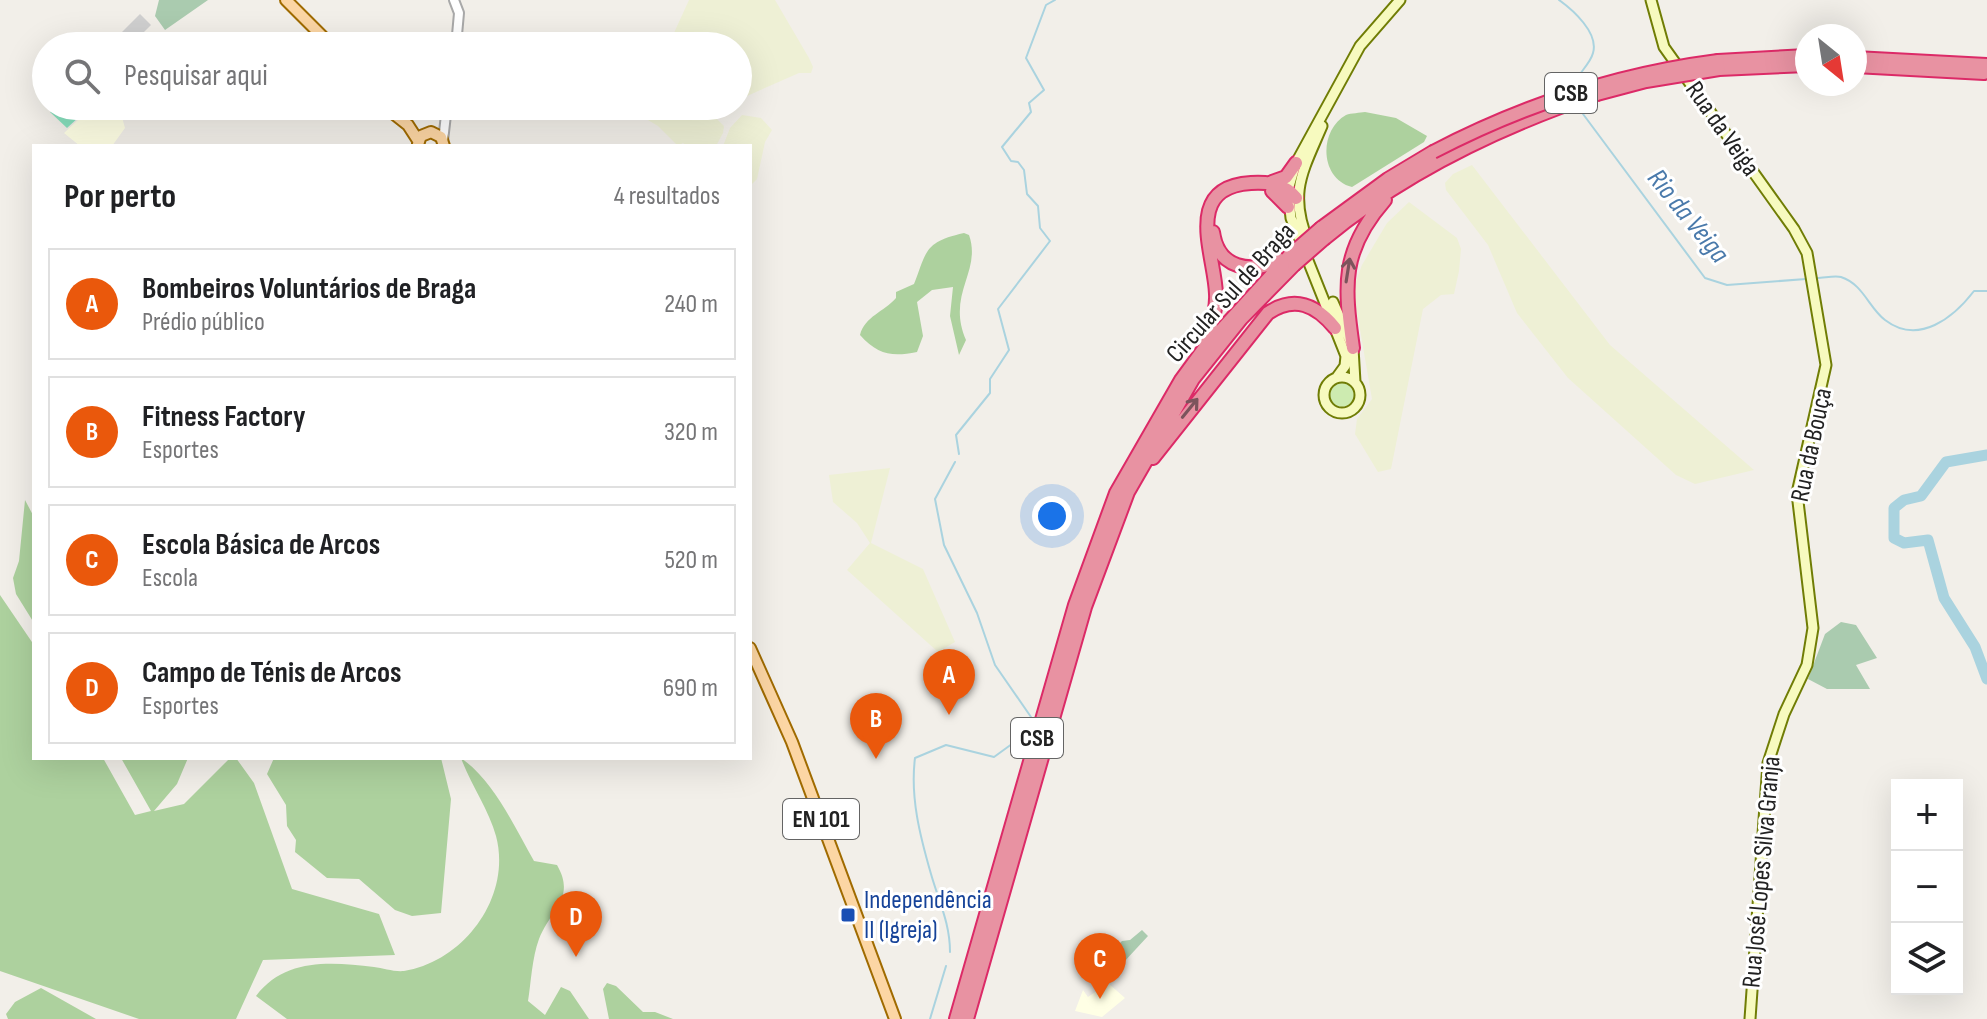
<!DOCTYPE html>
<html lang="pt">
<meta charset="utf-8">
<style>
body{margin:0;font-family:"Sofia Sans Condensed",sans-serif;background:#f2f2f2;color:#202124}
.controls{position:absolute;right:24px;bottom:24px;display:grid;overflow:hidden;border-radius:0px;box-shadow:0 8px 32px #0002}
.controls button{width:72px;height:72px;display:grid;place-items:center;padding:0;border:0;border-bottom:2px solid #e0e0e0;background:#fff;color:#202124;font:40px sans-serif}
.compass{position:absolute;left:1795px;top:24px;width:72px;height:72px;border-radius:50%;background:#fff;box-shadow:0 8px 32px #0002;rotate:150deg}
.you{position:absolute;left:1052px;top:516px;width:28px;height:28px;margin:-20px;border:6px solid #fff;border-radius:50%;background:#1a73e8;box-shadow:0 0 0 12px #1a73e833}
.badge{display:grid;place-items:center;width:52px;height:52px;border-radius:50%;background:#ea580c;color:#fff;font-size:26px;font-weight:700}
.pin{position:absolute;translate:-50% -66px;filter:drop-shadow(0 2px 4px #0008)}
.pin::after{content:'';position:absolute;top:42px;width:28px;height:24px;background:inherit;clip-path:polygon(0 0,100% 0,50% 100%)}
.list{margin:0;padding:0;list-style:none}
h2{display:flex;justify-content:space-between;align-items:center;height:104px;margin:0;padding:0 32px;font-size:34px}
h2 small{font-size:26px;font-weight:400;color:#757577}
.list li{display:grid;grid-template-columns:52px 1fr auto;gap:24px;align-items:center;box-sizing:border-box;height:112px;margin:0 16px 16px;padding:0 16px;border:2px solid #e0e0e0;border-radius:0px}
.list b{display:block;font-size:30px;white-space:nowrap}
.list p{margin:0;font-size:26px;white-space:nowrap;color:#757577}
.list em{font-size:26px;font-style:normal;color:#757577}
.icon{flex:none;width:44px;height:44px;fill:none;stroke:currentColor;stroke-width:2;stroke-linecap:round;stroke-linejoin:round}
.map{position:relative;flex:none;width:1987px;height:1019px;overflow:hidden}
.search{position:absolute;background:#fff;box-shadow:0 8px 32px #0002;left:32px;top:32px;width:720px;height:88px;display:flex;align-items:center;gap:20px;box-sizing:border-box;padding:0 28px;border-radius:44px;color:#757577;font-size:30px}
.panel{position:absolute;background:#fff;box-shadow:0 8px 32px #0002;left:32px;top:144px;width:720px;height:616px;border-radius:0px}
.map>svg:first-child{display:block}
.education{fill:#ffffe5}
.religious{fill:#d0d0d0}
.farmland{fill:#eef0d5}
.grass{fill:#cdebb0}
.forest{fill:#add19e}
.cemetery{fill:#aacbaf}
.pitch{fill:#88e0be}
.lines{fill:none;stroke-linecap:round;stroke-linejoin:round}
.stream{stroke:#aad3df;stroke-width:2}
.river{stroke:#aad3df;stroke-width:11}
.tertiary-casing{stroke:#a9a9a9;stroke-width:12}
.secondary-casing{stroke:#707d05;stroke-width:13}
.primary-casing{stroke:#a06b00;stroke-width:14}
.motorway-casing{stroke:#dc2a67;stroke-width:16}
.tertiary{stroke:#fff;stroke-width:8}
.secondary{stroke:#f7fabf;stroke-width:9}
.primary{stroke:#fcd6a4;stroke-width:10}
.motorway{stroke:#e892a2;stroke-width:12}
.motorway-bridge-casing{stroke:#dc2a67;stroke-width:16;stroke-linecap:butt}
.motorway-bridge{stroke:#e892a2;stroke-width:12}
.oneway{stroke:#7b545c}
.transit-dot{fill:#1a4fb4;stroke:#fff;stroke-width:3}
.labels{text-anchor:middle;dominant-baseline:central;stroke-width:6;stroke-linejoin:round;paint-order:stroke}
.shield{fill:#fff;stroke:#646464;stroke-width:2}
.shield-label{font-size:24px;font-weight:bold;fill:#222}
.street-label{font-size:26px;fill:#222;stroke:#fff}
.transit-label{font-size:26px;fill:#164399;stroke:#fff;text-anchor:start}
.water-label{font-size:28px;font-style:italic;fill:#4a7aab;stroke:#fff}
</style>
<div class="map">
<svg width="1987" height="1019" viewBox="0 0 1987 1019">
<rect width="100%" height="100%" fill="#f2efe9"/>
<path class="education" d="M93 106H119L125 128 112 146H80L64 133Z
M1108 983 1125 998 1102 1017 1075 1011 1083 990 1088 997Z"/>
<path class="religious" d="M140 14 151 25 130 46 119 35Z"/>
<path class="farmland" d="M689 0H775L809 58 813 67 811 73H799L747 96 738 92V46H668Z
M634 106H725L715 117 724 126 723 133 716 146H687L683 143 678 146 658 126 631 110Z
M742 115 761 118 772 130 765 142 757 179 750 186V146H723L730 128Z
M1472 165 1610 345 1754 470 1695 484 1676 475 1568 378 1517 313 1488 245 1446 190 1445 183 1453 174Z
M1409 202 1457 238 1461 249 1459 271 1454 294 1441 295 1423 309 1391 469 1378 472 1355 434 1357 419 1372 399 1353 289 1362 265 1387 223Z
M890 468 871 543 923 569 955 642 938 652 847 570 870 543 857 523 833 502 829 475Z"/>
<path class="grass" d="M1330 395a12 12 0 1 1 24 0a12 12 0 1 1-24 0Z"/>
<path class="forest" d="M1365 112 1396 118 1427 136 1424 142 1352 187C1320 179 1318 131 1346 115 1351 113 1360 113 1365 112Z
M964 233 969 235C982 272 946 294 966 340L959 355 950 316 953 287 932 290 917 302 923 336 917 352C892 357 878 355 860 335 865 316 884 312 896 298V292L914 284C927 251 924 242 964 233Z
M25 500 34 517V623L16 594 13 578 19 561Z
M0 595 34 645V758H103L135 815 151 811 121 758H188L177 784 154 811 184 804 230 758H236L254 783 292 889 379 914 395 955 263 960 236 1019H139L0 971Z
M274 758H441L451 799 441 913 412 916 395 910 359 879 327 878 295 852 296 840 287 826 286 805 267 774Z
M461 758C494 781 514 826 534 861L557 865C576 898 551 909 539 939 532 958 531 982 528 1001L545 1015 561 987 570 991 589 1019H287L256 996C285 958 330 962 374 967 383 968 394 972 404 971 465 961 512 896 496 836 489 810 470 783 461 758Z
M607 983 616 986 643 1012H655L673 1019H609L603 989Z
M41 988 96 1019H8L6 1014 15 1002Z"/>
<path class="cemetery" d="M159 0H208L165 30 155 16Z
M1841 622 1856 625 1877 658 1856 665 1870 689H1827L1808 679 1825 634Z
M1142 930 1148 936 1123 963 1111 952 1122 941 1130 940Z"/>
<path class="pitch" d="M56 106H91L67 128 50 112Z"/>
<g class="lines">
<path class="stream" d="M1559 0C1573 10 1599 33 1593 53 1590 65 1576 75 1573 87
M1579 104 1583 114 1705 278 1727 285 1806 279
M1817 278C1824 278 1835 275 1841 277 1863 284 1869 308 1885 320 1919 346 1954 317 1974 291H1987
M959 454 956 435 990 393V379L1009 350 998 309 1050 241 1040 228 1038 206 1027 194 1024 170 1018 162 1011 161 1002 147 1031 112 1029 103 1044 90 1026 58 1046 5 1055 0
M950 952C950 923 939 902 931 874 920 836 910 797 915 758L946 745 994 757 1016 741 1031 717 995 665 977 613 944 545 935 499 955 462
M930 1019 946 966"/>
<path class="river" d="M1987 455 1946 462 1921 496 1904 500 1894 508V538L1904 543 1928 540 1944 598 1975 647 1987 679"/>
<defs>
<path id="tertiary" d="M454 0 459 13 456 46
M443 141 447 106"/>
<path id="secondary" d="M1651 0 1664 47 1794 229 1807 253 1826 365 1797 493 1813 628 1807 665 1784 714 1768 763 1750 1019
M1309 244C1288 193 1302 173 1322 126
M1333 302 1353 348 1355 382
M1337 377 1345 366 1346 356 1291 218 1288 190 1296 163 1360 46 1400 0
M1324 395a18 18 0 1 1 36 0a18 18 0 1 1-36 0Z"/>
<path id="primary" d="M286 0 332 46
M384 106 408 125 419 142
M418 144 421 136 431 132 441 137 444 146
M750 648 792 742 895 1019"/>
<path id="motorway" d="M1855 58 1987 65
M1718 61 1807 56
M1855 66 1984 73
M1719 69 1807 65
M1272 182 1286 177 1296 163
M1272 191 1288 207
M1321 228 1388 179 1433 152
M1213 232C1218 269 1251 274 1280 260
M1325 238C1405 172 1499 127 1597 94
M1205 343C1210 327 1217 311 1216 294 1215 255 1182 187 1251 183 1270 182 1284 184 1296 198
M1353 348C1344 285 1341 250 1385 200
M1153 458 1268 313C1295 295 1316 305 1335 328
M956 1019 1075 605 1116 493 1181 380 1203 350 1290 255
M967 1019 1085 607 1128 492 1193 379 1241 319 1294 265"/>
</defs>
<use href="#tertiary" class="tertiary-casing"/>
<use href="#secondary" class="secondary-casing"/>
<use href="#primary" class="primary-casing"/>
<use href="#motorway" class="motorway-casing"/>
<use href="#tertiary" class="tertiary"/>
<use href="#secondary" class="secondary"/>
<use href="#primary" class="primary"/>
<use href="#motorway" class="motorway"/>
<defs>
<path id="motorway-bridge" d="M1597 94 1646 81 1719 69
M1433 152C1523 105 1617 74 1718 61
M1290 255 1321 228
M1294 265 1325 238"/>
</defs>
<use href="#motorway-bridge" class="motorway-bridge-casing"/>
<use href="#motorway-bridge" class="motorway-bridge"/>
</g>
<defs><path id="oneway-shaft" d="M-6 0H5M1.5-3L5.5 0L1.5 3" fill="none" stroke-width="1.6" stroke-linecap="round" stroke-linejoin="round" transform="scale(2)"/></defs>
<g class="oneway">
<use href="#oneway-shaft" transform="translate(1348 270) rotate(-81)"/>
<use href="#oneway-shaft" transform="translate(1190 408) rotate(-51)"/>
</g>
<rect class="transit-dot" x="840" y="907" width="16" height="16" rx="4"/>
<g class="labels">
<g class="shield">
<rect x="1545" y="73" width="52" height="40" rx="6"/>
<rect x="1011" y="718" width="52" height="40" rx="6"/>
<rect x="783" y="799" width="76" height="40" rx="6"/>
</g>
<g class="shield-label">
<text x="1571" y="93">CSB</text>
<text x="1037" y="738">CSB</text>
<text x="821" y="819">EN 101</text>
</g>
<g class="street-label">
<text transform="translate(1722 129) rotate(55)">Rua da Veiga</text>
<text transform="translate(1231 293) rotate(-48)">Circular Sul de Braga</text>
<text transform="translate(1812 445) rotate(-78)">Rua da Bouça</text>
<text transform="translate(1762 872) rotate(-85)">Rua José Lopes Silva Granja</text>
</g>
<g class="transit-label">
<text x="864" y="900">Independência<tspan x="864" dy="30">II (Igreja)</tspan></text>
</g>
<g class="water-label">
<text transform="translate(1688 216) rotate(51)">Rio da Veiga</text>
</g>
</g>
</svg>
<div class="controls">
<button>+</button>
<button>−</button>
<button><svg class="icon" aria-label="layers" viewBox="0 0 24 24"><path d="M12 4l9 5-9 5-9-5zM3 14l9 5 9-5"/></svg></button>
</div>
<svg class="compass" viewBox="-18 -18 36 36"><path d="M0-13l5 13h-10z" fill="#e53935"/><path d="M0 13l5-13h-10z" fill="#757577"/></svg>
<div class="you"></div>
<div class="pin badge" style="left:949px;top:715px">A</div>
<div class="pin badge" style="left:876px;top:759px">B</div>
<div class="pin badge" style="left:1100px;top:999px">C</div>
<div class="pin badge" style="left:576px;top:957px">D</div>
<div class="search"><svg class="icon" aria-label="search" viewBox="0 0 24 24"><circle cx="10" cy="10" r="6"/><path d="M15 15l6 6"/></svg>Pesquisar aqui</div>
<section class="panel">
<h2>Por perto<small>4 resultados</small></h2>
<ul class="list">
<li><span class="badge">A</span><div><b>Bombeiros Voluntários de Braga</b><p>Prédio público</p></div><em>240 m</em></li>
<li><span class="badge">B</span><div><b>Fitness Factory</b><p>Esportes</p></div><em>320 m</em></li>
<li><span class="badge">C</span><div><b>Escola Básica de Arcos</b><p>Escola</p></div><em>520 m</em></li>
<li><span class="badge">D</span><div><b>Campo de Ténis de Arcos</b><p>Esportes</p></div><em>690 m</em></li>
</ul>
</section>
</div>
